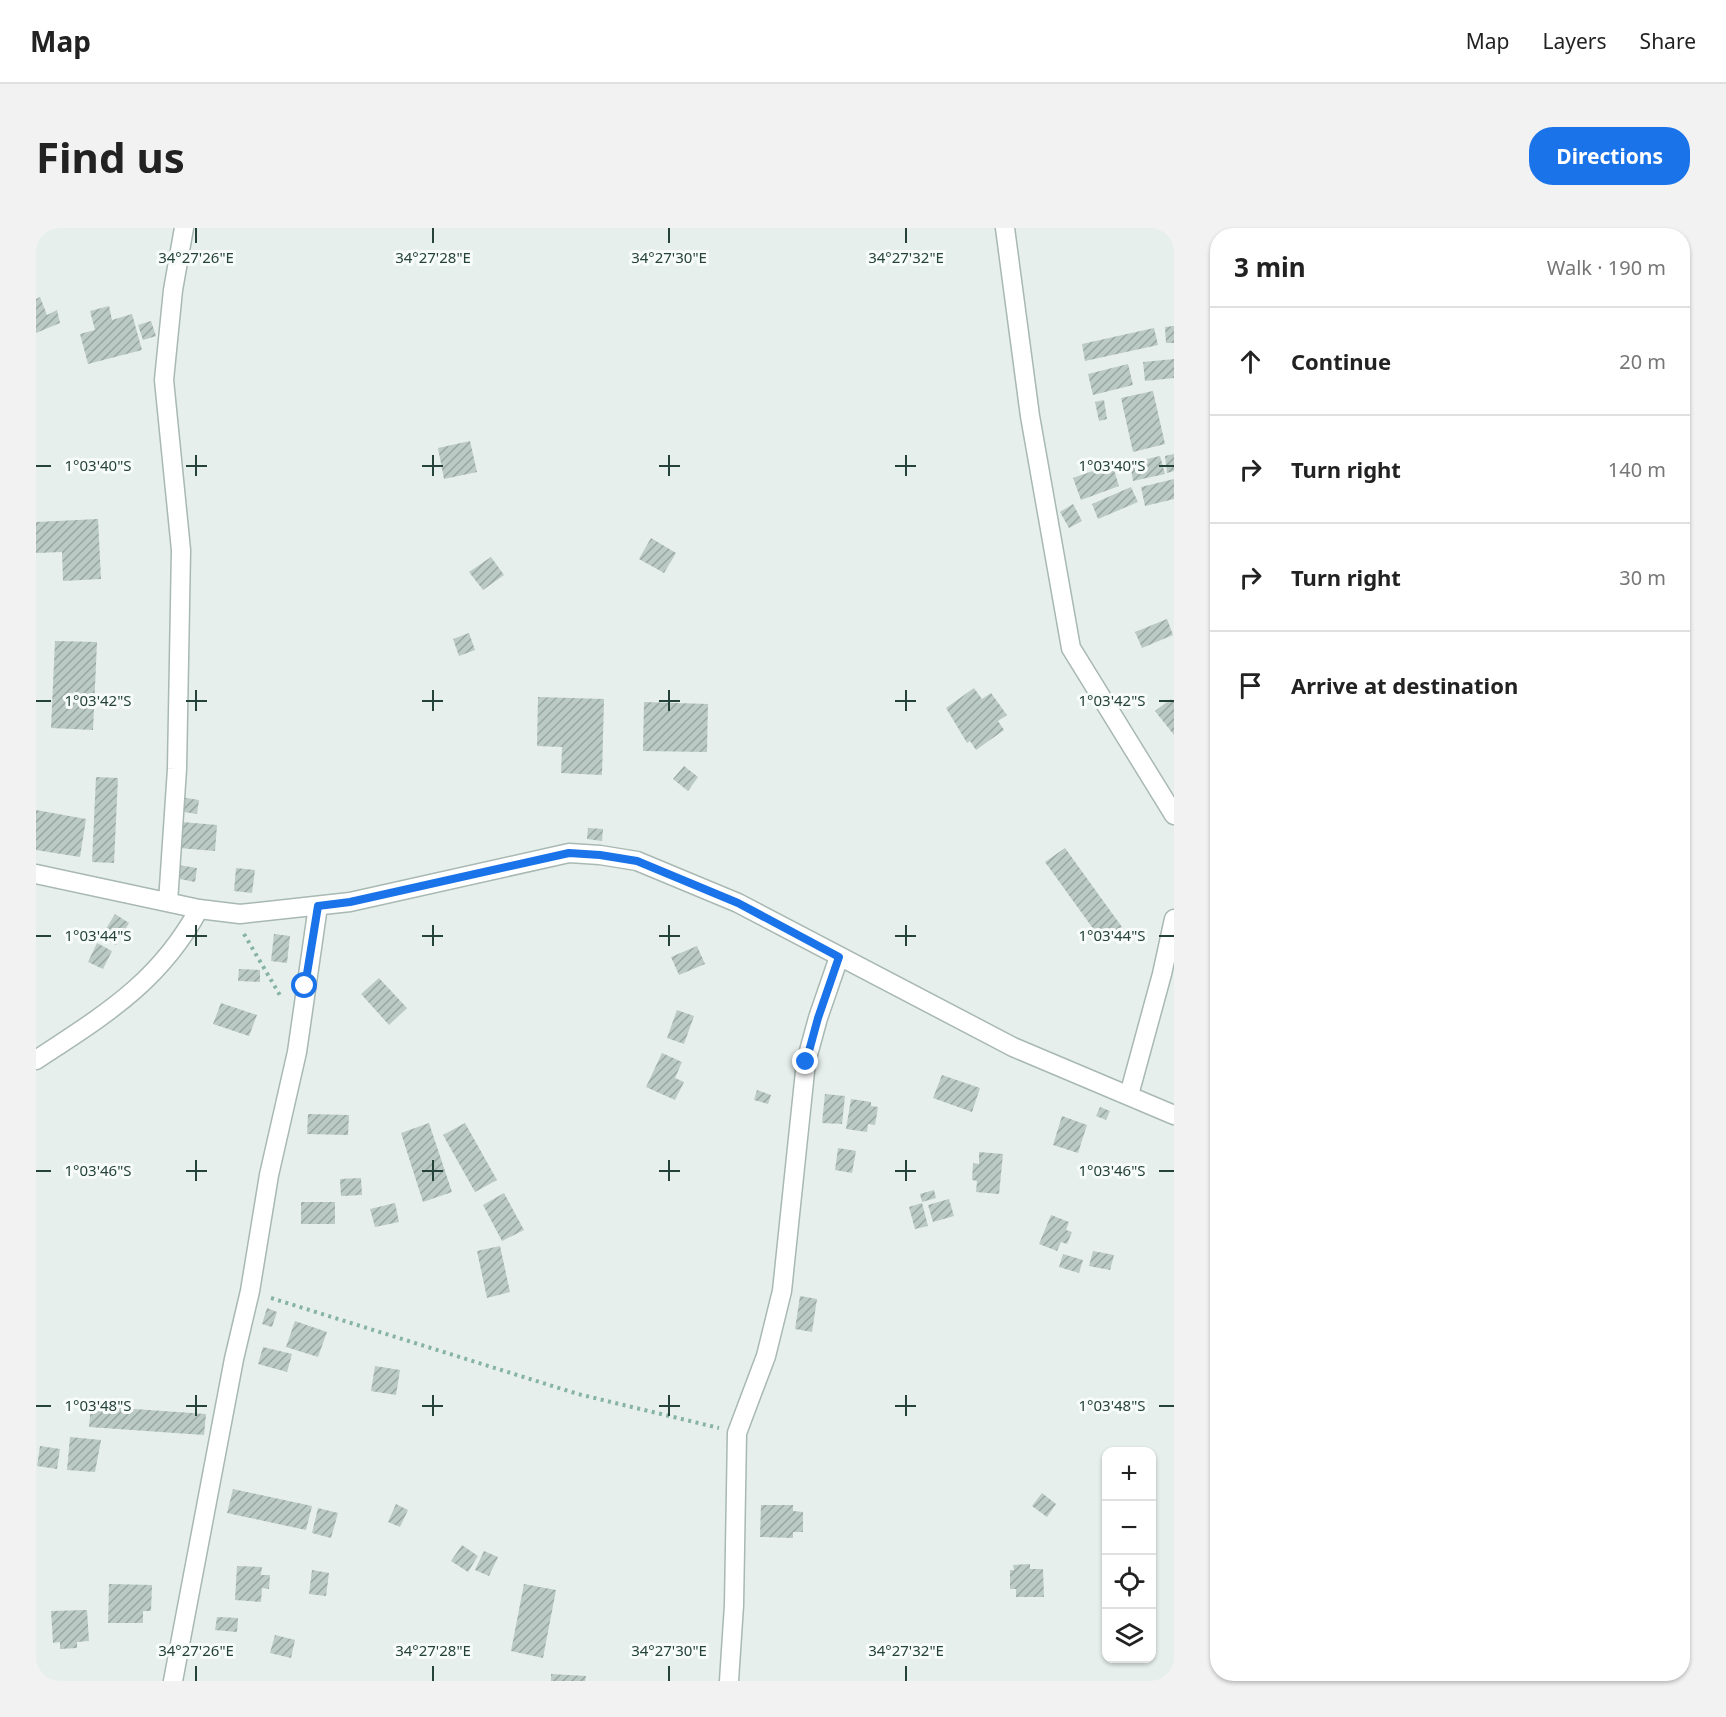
<!DOCTYPE html>
<meta charset="utf-8">
<style>
body{margin:0;font-family:"Noto Sans",sans-serif;background:#f2f2f2;color:#222}
.controls{position:absolute;right:18px;bottom:18px;display:grid;overflow:hidden;border-radius:12px;box-shadow:0 2px 4px #0004}
.controls button{width:54px;height:54px;display:grid;place-items:center;padding:0;border:0;border-bottom:2px solid #e0e0e0;background:#fff;color:#222;font:30px sans-serif}
.stop{position:absolute;width:18px;height:18px;margin:-14px;border:4px solid #1a73e8;border-radius:50%;background:#fff}
.stop.end{background:#1a73e8;border-color:#fff;box-shadow:0 2px 6px #0008}
.list{margin:0;padding:0;list-style:none}
h2{display:flex;justify-content:space-between;align-items:center;height:78px;margin:0;padding:0 24px;font-size:26px}
h2 small{font-size:20px;font-weight:400;color:#767676}
.list li{display:grid;grid-template-columns:39px 1fr auto;gap:18px;align-items:center;box-sizing:border-box;height:108px;padding:0 24px;border-top:2px solid #e0e0e0}
.list b{display:block;font-size:22px;white-space:nowrap}
.list em{font-size:20px;font-style:normal;color:#767676}
.icon{flex:none;width:33px;height:33px;fill:none;stroke:currentColor;stroke-width:2;stroke-linecap:round;stroke-linejoin:round}
.map{position:relative;flex:none;width:1138px;height:1453px;overflow:hidden;border-radius:24px}
header{display:flex;align-items:center;gap:36px;box-sizing:border-box;height:84px;padding:0 30px;background:#fff;border-bottom:2px solid #e0e0e0}
header strong{font-size:28px}
nav{display:flex;gap:33px;margin-inline-start:auto;font-size:21px}
.intro{display:flex;align-items:center;justify-content:space-between;box-sizing:border-box;height:144px;padding:0 36px}
h1{margin:0;font-size:42px}
.button{padding:15px 27px;border-radius:24px;background:#1a73e8;color:#fff;font-size:21px;font-weight:700}
main{display:flex;gap:36px;padding:0 36px}
aside{flex:1;background:#fff;border-radius:24px;box-shadow:0 2px 4px #0004}
.map>svg:first-child{display:block}
.building{fill:url(#building-hatch)}
.lines{fill:none;stroke-linecap:round;stroke-linejoin:round}
.minor-casing{stroke:#a8b8b2;stroke-width:21}
.path{stroke:#86b3a5;stroke-width:4;stroke-dasharray:3 4.5;stroke-linecap:butt}
.minor{stroke:#fff;stroke-width:18}
.route{stroke:#1a73e8;stroke-width:8}
.ticks{fill:none;stroke:#24423a;stroke-width:2}
.ticks-label{font-size:15px;text-anchor:middle;fill:#24423a;stroke:#f7fbf9;stroke-width:6;stroke-linejoin:round;paint-order:stroke}
</style>
<header>
<strong>Map</strong>
<nav><a>Map</a><a>Layers</a><a>Share</a></nav>
</header>
<div class="intro"><h1>Find us</h1><a class="button">Directions</a></div>
<main>
<div class="map">
<svg width="1138" height="1453" viewBox="0 0 1138 1453">
<defs>
<pattern id="building-hatch" width="6" height="6" patternUnits="userSpaceOnUse" patternTransform="scale(1.5)"><rect width="6" height="6" fill="#bbcac4"/><path d="M-1 1l2-2M0 6l6-6M5 7l2-2" fill="none" stroke="#98a6a0"/></pattern>
</defs>
<rect width="100%" height="100%" fill="#e6efeb"/>
<path class="building" d="M4 69 11 87 21 82 24 95 0 105V71Z
M73 78 76 92 96 86 106 122 52 136 44 106 59 102 54 83Z
M115 93 120 108 107 112 102 97Z
M1138 98V115H1130L1129 99Z
M1118 100 1122 117 1049 133 1046 116Z
M1138 131V150L1109 153 1107 134Z
M1092 136 1097 157 1057 167 1052 146Z
M1117 163 1129 216 1097 224 1085 170Z
M1068 172 1071 191 1063 193 1059 174Z
M434 213 441 244 408 251 402 220Z
M1138 226V243L1131 245 1129 228Z
M1124 228 1129 246 1097 253 1094 235Z
M1076 236 1083 258 1045 272 1037 250Z
M1138 251V271L1109 278 1105 259Z
M1095 259 1102 274 1062 291 1056 276Z
M1037 276 1046 293 1033 300 1024 284Z
M62 291 65 351 27 353 26 324 0 325V294Z
M615 310 640 325 628 345 603 331Z
M455 329 468 347 447 362 433 344Z
M1131 391 1137 407 1106 420 1099 404Z
M433 405 439 422 423 428 417 411Z
M19 413 61 414 57 502 15 500Z
M938 460 946 471 955 465 971 487 962 493 968 502 940 522 934 513 931 515 910 480Z
M502 469 568 471 566 547 525 545 526 519 501 518Z
M1135 471 1138 474V507L1119 483Z
M608 474 672 476 671 524 607 523Z
M648 538 662 549 652 563 637 551Z
M60 549 82 550 78 635 56 634Z
M144 569 163 572 161 586 142 583Z
M0 582 50 591 44 629 0 622Z
M146 594 181 597 179 623 143 620Z
M552 600 567 601 566 613 551 611Z
M1029 620 1086 699 1066 713 1009 634Z
M142 637 161 640 159 654 139 650Z
M200 640 219 642 216 665 198 663Z
M79 686 93 695 80 717 65 709Z
M238 706 254 708 251 735 235 733Z
M61 715 76 723 67 741 52 734Z
M661 718 669 736 643 747 635 729Z
M203 741 224 742V754L202 753Z
M343 750 371 780 353 797 325 766Z
M185 775 221 787 213 808 177 796Z
M641 782 658 788 648 816 631 810Z
M626 825 646 834 639 850 648 854 639 872 610 859Z
M906 847 944 860 936 884 897 870Z
M721 862 735 867 732 876 718 872Z
M789 866 809 868 806 896 786 895Z
M815 871 835 874V878L842 879 839 897 832 896 831 904 810 901Z
M1064 879 1074 883 1070 892 1060 888Z
M272 886 313 887 312 907 271 906Z
M1026 888 1051 897 1042 925 1017 917Z
M393 895 416 964 387 974 365 905Z
M429 895 461 952 439 964 407 907Z
M802 920 820 923 816 945 799 942Z
M943 924 967 926 963 966 940 964 941 953 936 952 937 935 943 936Z
M325 950 326 967 305 968 304 951Z
M898 962 900 970 886 974 884 966Z
M468 965 488 1002 466 1013 447 977Z
M913 971 918 988 897 994 892 977Z
M265 974H299V996H265Z
M359 975 363 994 339 999 334 981Z
M886 975 892 998 879 1001 873 979Z
M1015 987 1033 994 1030 1002 1036 1004 1031 1016 1025 1014 1021 1023 1003 1016Z
M464 1018 474 1064 451 1070 441 1023Z
M1057 1023 1078 1027 1074 1042 1053 1038Z
M1027 1026 1047 1032 1043 1045 1023 1039Z
M764 1068 781 1071 776 1104 759 1101Z
M231 1080 241 1084 236 1099 226 1096Z
M259 1093 291 1104 282 1129 250 1119Z
M227 1119 256 1126 251 1144 222 1136Z
M339 1138 364 1142 360 1167 335 1163Z
M55 1178 170 1186 168 1207 53 1199Z
M34 1209 65 1212 59 1244 31 1242Z
M4 1218 24 1221 21 1241 1 1238Z
M197 1261 276 1278 270 1302 191 1285Z
M1006 1265 1020 1276 1011 1289 996 1278Z
M360 1276 372 1282 364 1299 352 1294Z
M725 1277H757V1283L767 1284V1304H757V1310L724 1309Z
M282 1280 302 1285 295 1310 276 1305Z
M426 1317 442 1328 432 1344 415 1333Z
M448 1323 462 1329 453 1348 439 1342Z
M994 1336V1341H1007L1008 1369H980V1361H974V1342H978L977 1337Z
M201 1338 226 1339 225 1347H234L233 1361 226 1360 225 1374 199 1372Z
M276 1342 293 1345 290 1368 273 1366Z
M73 1356 116 1357 115 1383H107V1395H72Z
M488 1356 520 1362 507 1430 475 1423Z
M51 1382 53 1413 41 1414V1420L24 1421V1414L17 1415 15 1383Z
M181 1389 202 1390 201 1404 179 1402Z
M239 1407 259 1412 255 1430 234 1425Z
M515 1446 550 1448 549 1453H515Z"/>
<g class="lines">
<defs>
<path id="minor" d="M969 0 994 188 1035 420 1138 587
M0 646 163 681 204 686 314 674 533 625 564 627 601 633 702 675 977 819 1138 887
M132 674 141 541 145 322 128 152 137 62 148 0
M0 832C68 787 123 755 163 681
M1093 867 1126 746 1138 691
M137 1453 198 1131 214 1063 233 947 261 824 282 678
M693 1453 698 1377 701 1205 730 1128 746 1063 770 834 782 790 803 729"/>
</defs>
<use href="#minor" class="minor-casing"/>
<path class="path" d="M208 706 245 769
M235 1070 542 1166 683 1200"/>
<use href="#minor" class="minor"/>
</g>
<g class="lines">
<path class="route" d="M269 758 282 678 314 674 533 625 564 627 601 633 702 675 803 729 782 790 770 834"/>
</g>
<path class="ticks" d="M160 0V15M397 0V15M633 0V15M870 0V15M160 227V248M397 227V248M633 227V248M870 227V248M0 238H15M150 238H171M386 238H407M623 238H644M859 238H880M1123 238H1138M160 462V483M397 462V483M633 462V483M870 462V483M0 473H15M150 473H171M386 473H407M623 473H644M859 473H880M1123 473H1138M160 697V718M397 697V718M633 697V718M870 697V718M0 708H15M150 708H171M386 708H407M623 708H644M859 708H880M1123 708H1138M160 932V953M397 932V953M633 932V953M870 932V953M0 943H15M150 943H171M386 943H407M623 943H644M859 943H880M1123 943H1138M160 1167V1188M397 1167V1188M633 1167V1188M870 1167V1188M0 1178H15M150 1178H171M386 1178H407M623 1178H644M859 1178H880M1123 1178H1138M160 1438V1453M397 1438V1453M633 1438V1453M870 1438V1453"/>
<g class="ticks-label">
<text x="160" y="35">34°27'26"E</text>
<text x="397" y="35">34°27'28"E</text>
<text x="633" y="35">34°27'30"E</text>
<text x="870" y="35">34°27'32"E</text>
<text x="62" y="243">1°03'40"S</text>
<text x="1076" y="243">1°03'40"S</text>
<text x="62" y="478">1°03'42"S</text>
<text x="1076" y="478">1°03'42"S</text>
<text x="62" y="713">1°03'44"S</text>
<text x="1076" y="713">1°03'44"S</text>
<text x="62" y="948">1°03'46"S</text>
<text x="1076" y="948">1°03'46"S</text>
<text x="62" y="1183">1°03'48"S</text>
<text x="1076" y="1183">1°03'48"S</text>
<text x="160" y="1428">34°27'26"E</text>
<text x="397" y="1428">34°27'28"E</text>
<text x="633" y="1428">34°27'30"E</text>
<text x="870" y="1428">34°27'32"E</text>
</g>
</svg>
<div class="controls">
<button>+</button>
<button>−</button>
<button><svg class="icon" aria-label="locate" viewBox="0 0 24 24"><circle cx="12" cy="12" r="6"/><path d="M12 2v4M12 18v4M2 12h4M18 12h4"/></svg></button>
<button><svg class="icon" aria-label="layers" viewBox="0 0 24 24"><path d="M12 4l9 5-9 5-9-5zM3 14l9 5 9-5"/></svg></button>
</div>
<div class="stop" style="left:269px;top:758px"></div>
<div class="stop end" style="left:770px;top:834px"></div>
</div>
<aside>
<h2>3 min<small>Walk · 190 m</small></h2>
<ul class="list">
<li><svg class="icon" aria-label="ahead" viewBox="0 0 24 24"><path d="M12 20V5M6 11l6-6 6 6"/></svg><div><b>Continue</b></div><em>20 m</em></li>
<li><svg class="icon" aria-label="right" viewBox="0 0 24 24"><path d="M7 20v-9h11M14 6l5 5-5 5"/></svg><div><b>Turn right</b></div><em>140 m</em></li>
<li><svg class="icon" aria-label="right" viewBox="0 0 24 24"><path d="M7 20v-9h11M14 6l5 5-5 5"/></svg><div><b>Turn right</b></div><em>30 m</em></li>
<li><svg class="icon" aria-label="arrive" viewBox="0 0 24 24"><path d="M6 21V4h12l-3 4 3 4H6"/></svg><div><b>Arrive at destination</b></div></li>
</ul>
</aside>
</main>
